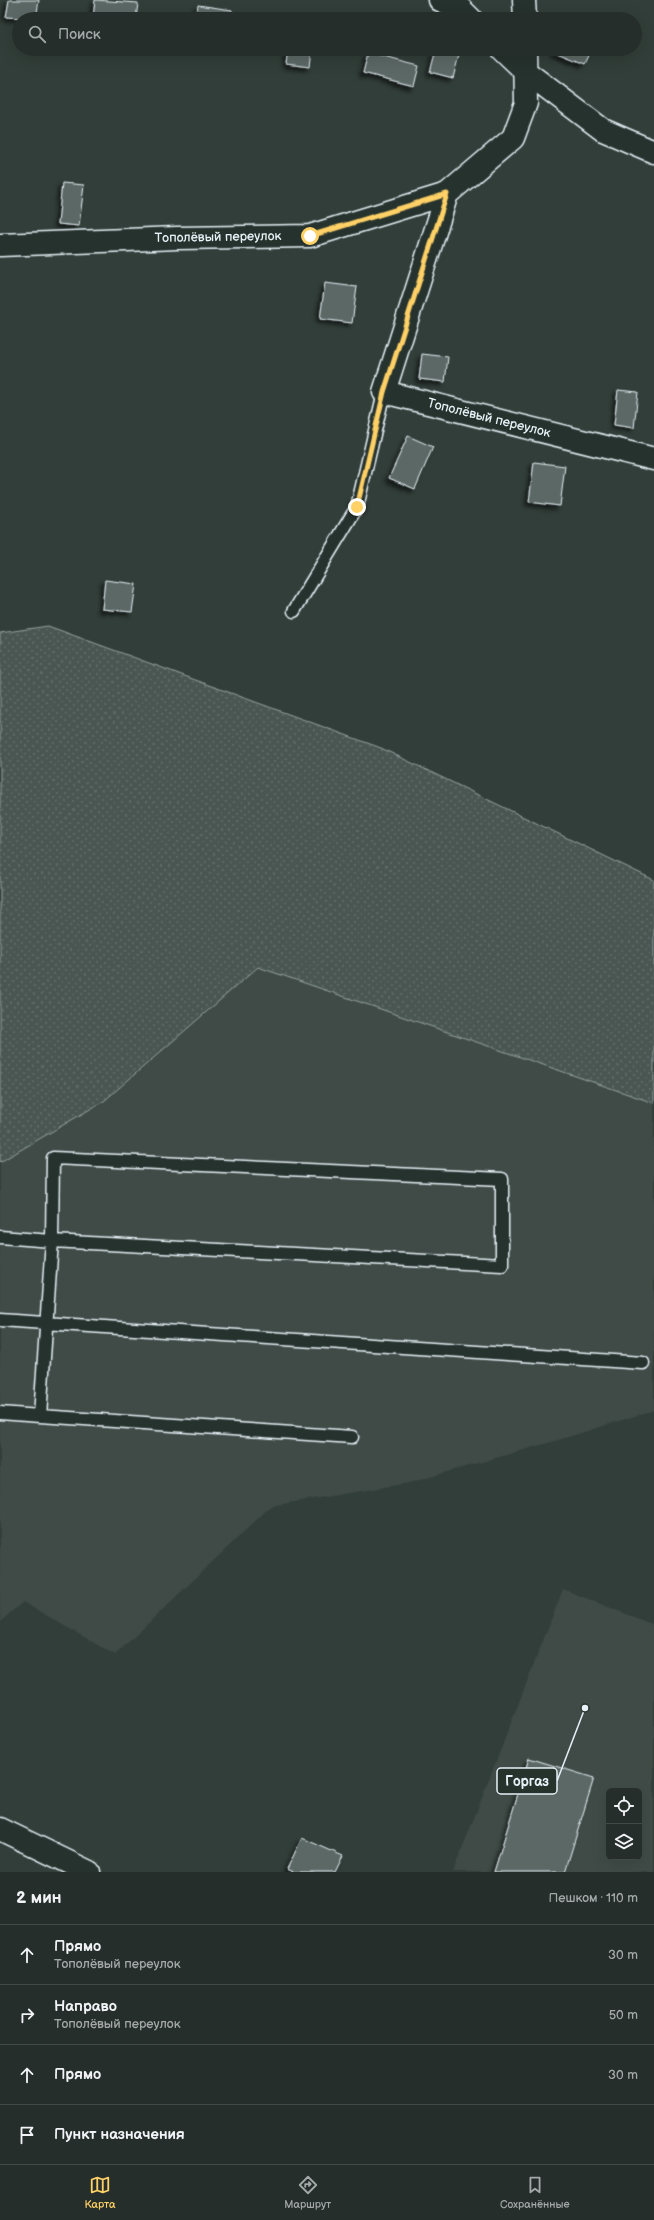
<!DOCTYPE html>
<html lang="ru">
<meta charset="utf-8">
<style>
body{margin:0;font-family:"Balsamiq Sans",sans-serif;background:#2e3633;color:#f1f3f6}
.controls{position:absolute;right:12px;bottom:12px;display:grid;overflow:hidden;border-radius:6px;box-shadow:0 4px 16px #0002}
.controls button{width:36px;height:36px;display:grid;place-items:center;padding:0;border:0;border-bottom:1px solid #424a47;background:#262e2b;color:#f1f3f6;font:20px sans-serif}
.stop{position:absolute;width:12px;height:12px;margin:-9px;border:3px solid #ffd166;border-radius:50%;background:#fff}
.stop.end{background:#ffd166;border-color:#fff;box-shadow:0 1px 4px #0008}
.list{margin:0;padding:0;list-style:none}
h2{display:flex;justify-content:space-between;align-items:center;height:52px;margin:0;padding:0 16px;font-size:17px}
h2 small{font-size:13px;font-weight:400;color:#a4a8a9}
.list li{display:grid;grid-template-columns:26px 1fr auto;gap:12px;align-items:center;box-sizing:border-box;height:60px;padding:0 16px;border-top:1px solid #424a47}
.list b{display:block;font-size:15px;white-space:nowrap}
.list p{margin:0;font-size:13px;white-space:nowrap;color:#a4a8a9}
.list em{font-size:13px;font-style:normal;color:#a4a8a9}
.icon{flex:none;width:22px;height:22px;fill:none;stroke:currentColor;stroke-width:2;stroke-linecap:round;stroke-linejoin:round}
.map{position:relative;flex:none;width:654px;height:1872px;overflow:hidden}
.search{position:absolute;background:#262e2b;box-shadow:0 4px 16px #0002;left:12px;right:12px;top:12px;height:44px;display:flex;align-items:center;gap:10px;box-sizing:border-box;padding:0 14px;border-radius:22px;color:#a4a8a9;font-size:15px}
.sheet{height:292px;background:#262e2b}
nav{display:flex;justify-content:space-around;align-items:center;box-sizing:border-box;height:56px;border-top:1px solid #424a47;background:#262e2b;font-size:11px;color:#a4a8a9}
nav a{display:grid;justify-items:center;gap:2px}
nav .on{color:#ffd166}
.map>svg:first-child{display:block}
.built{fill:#3f4b46;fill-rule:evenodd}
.grass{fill:url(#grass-dots);stroke:#98a4a4}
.building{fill:#5c6865;stroke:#e8f1f8;filter:url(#shadow)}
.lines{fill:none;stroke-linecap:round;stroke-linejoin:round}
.service-casing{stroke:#e8f1f8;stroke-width:15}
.minor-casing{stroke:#e8f1f8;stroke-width:25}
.service{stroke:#26332d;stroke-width:12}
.minor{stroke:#26332d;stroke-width:22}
.route{stroke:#ffd166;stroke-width:5}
.labels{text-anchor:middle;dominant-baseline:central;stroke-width:3;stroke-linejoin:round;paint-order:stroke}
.street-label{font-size:13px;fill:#e8f1f8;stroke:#26332d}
.leader{fill:none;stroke:#e8f1f8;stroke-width:1.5}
.callout-dot{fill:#e8f1f8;stroke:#26332d;stroke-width:1.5}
.callout{fill:#26332d;stroke:#e8f1f8;stroke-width:1.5}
.callout-label{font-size:14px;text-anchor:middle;font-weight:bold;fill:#e8f1f8}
</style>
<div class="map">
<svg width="654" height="1872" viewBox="0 0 654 1872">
<defs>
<pattern id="grass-dots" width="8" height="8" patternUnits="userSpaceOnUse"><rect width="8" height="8" fill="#495651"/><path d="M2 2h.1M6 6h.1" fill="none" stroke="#636f6b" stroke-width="1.8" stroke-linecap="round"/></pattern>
<filter id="shadow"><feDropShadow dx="-3.5" dy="3.5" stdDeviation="2" flood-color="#0009"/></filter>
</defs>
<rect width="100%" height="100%" fill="#323e39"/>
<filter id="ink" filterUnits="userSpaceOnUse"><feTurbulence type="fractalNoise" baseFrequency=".025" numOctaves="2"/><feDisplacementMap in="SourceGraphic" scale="8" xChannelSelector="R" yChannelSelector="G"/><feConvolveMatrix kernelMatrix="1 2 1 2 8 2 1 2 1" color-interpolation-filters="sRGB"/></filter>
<g filter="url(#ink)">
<path class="built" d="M258 967 654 1103V1410L565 1438 409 1483 271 1506 115 1655 23 1602 0 1622V1162L104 1101Z
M563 1589 654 1625V1872H453ZM609 1791H639V1857H609Z"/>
<path class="grass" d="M48 626 381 748 654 880V1103L258 967 104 1101 0 1162V633Z"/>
<path class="building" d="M9 0H39L36 19 6 17Z
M95 0 138 3 136 19 93 18Z
M198 5 232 10 231 19H196Z
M288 49H312L310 67 286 64Z
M554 49H592L585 64 553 51Z
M436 50 459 55 453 78 430 72Z
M368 53 419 66 414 86 363 73Z
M62 183 84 185 79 226 58 224Z
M325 283 357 287 352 323 320 319Z
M422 354 448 357 445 382 419 379Z
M618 390 638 392 634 428 614 425Z
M408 436 433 447 415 489 389 478Z
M534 462 565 466 560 506 529 502Z
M105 580 136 584 132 612 102 609Z
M529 1758 594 1778 565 1872H494Z
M302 1838 343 1856 335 1872H294L287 1869Z"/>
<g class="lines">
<defs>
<path id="service" d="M294 611 357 507 384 392
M0 1237 52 1241 502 1265V1179L53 1158 52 1241 40 1416 352 1437
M0 1320 643 1363
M0 1413 40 1416"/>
<path id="minor" d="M440 0 461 9 471 19
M524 0 525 19
M502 49 525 71 603 130 654 152
M447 194 513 138 526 103 525 49
M0 245 177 238 310 236 447 194 384 392 654 459
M0 1829 89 1872"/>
</defs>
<use href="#service" class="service-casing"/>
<use href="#minor" class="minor-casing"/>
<use href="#service" class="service"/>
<use href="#minor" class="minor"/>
</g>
</g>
<g class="lines" filter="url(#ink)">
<path class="route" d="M310 236 447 194 384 392 357 507"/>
</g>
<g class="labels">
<g class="street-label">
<text transform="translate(218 237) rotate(-1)">Тополёвый переулок</text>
<text transform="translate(489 418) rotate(14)">Тополёвый переулок</text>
</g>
</g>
<path class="leader" d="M585 1708L557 1781"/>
<circle class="callout-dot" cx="585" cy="1708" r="4"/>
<rect class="callout" x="497" y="1768" width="60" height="26" rx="4"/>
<g class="callout-label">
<text x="527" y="1786">Горгаз</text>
</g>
</svg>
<div class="controls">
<button><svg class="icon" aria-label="locate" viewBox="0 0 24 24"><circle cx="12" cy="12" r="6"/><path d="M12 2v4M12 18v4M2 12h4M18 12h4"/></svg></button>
<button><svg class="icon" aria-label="layers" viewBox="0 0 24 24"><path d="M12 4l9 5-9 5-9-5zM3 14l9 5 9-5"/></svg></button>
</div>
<div class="stop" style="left:310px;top:236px"></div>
<div class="stop end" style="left:357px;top:507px"></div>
<div class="search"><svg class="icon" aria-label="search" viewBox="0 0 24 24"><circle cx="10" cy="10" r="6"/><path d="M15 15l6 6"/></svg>Поиск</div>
</div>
<section class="sheet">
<h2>2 мин<small>Пешком · 110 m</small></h2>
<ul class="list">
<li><svg class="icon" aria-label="ahead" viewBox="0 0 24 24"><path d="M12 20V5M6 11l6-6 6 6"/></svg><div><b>Прямо</b><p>Тополёвый переулок</p></div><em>30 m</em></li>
<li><svg class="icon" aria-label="right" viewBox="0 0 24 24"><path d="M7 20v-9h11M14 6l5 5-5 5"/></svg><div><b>Направо</b><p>Тополёвый переулок</p></div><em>50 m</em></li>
<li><svg class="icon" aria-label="ahead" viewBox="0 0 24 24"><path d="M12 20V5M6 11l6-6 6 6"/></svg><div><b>Прямо</b></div><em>30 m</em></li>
<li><svg class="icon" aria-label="arrive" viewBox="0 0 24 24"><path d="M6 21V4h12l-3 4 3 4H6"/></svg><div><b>Пункт назначения</b></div></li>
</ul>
</section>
<nav>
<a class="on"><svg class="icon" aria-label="map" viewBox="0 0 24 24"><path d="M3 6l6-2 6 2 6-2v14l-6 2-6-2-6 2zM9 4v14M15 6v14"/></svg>Карта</a>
<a><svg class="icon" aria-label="directions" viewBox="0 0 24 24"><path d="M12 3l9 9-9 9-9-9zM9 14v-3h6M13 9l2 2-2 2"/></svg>Маршрут</a>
<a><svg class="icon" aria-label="saved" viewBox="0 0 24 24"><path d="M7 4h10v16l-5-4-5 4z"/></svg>Сохранённые</a>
</nav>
